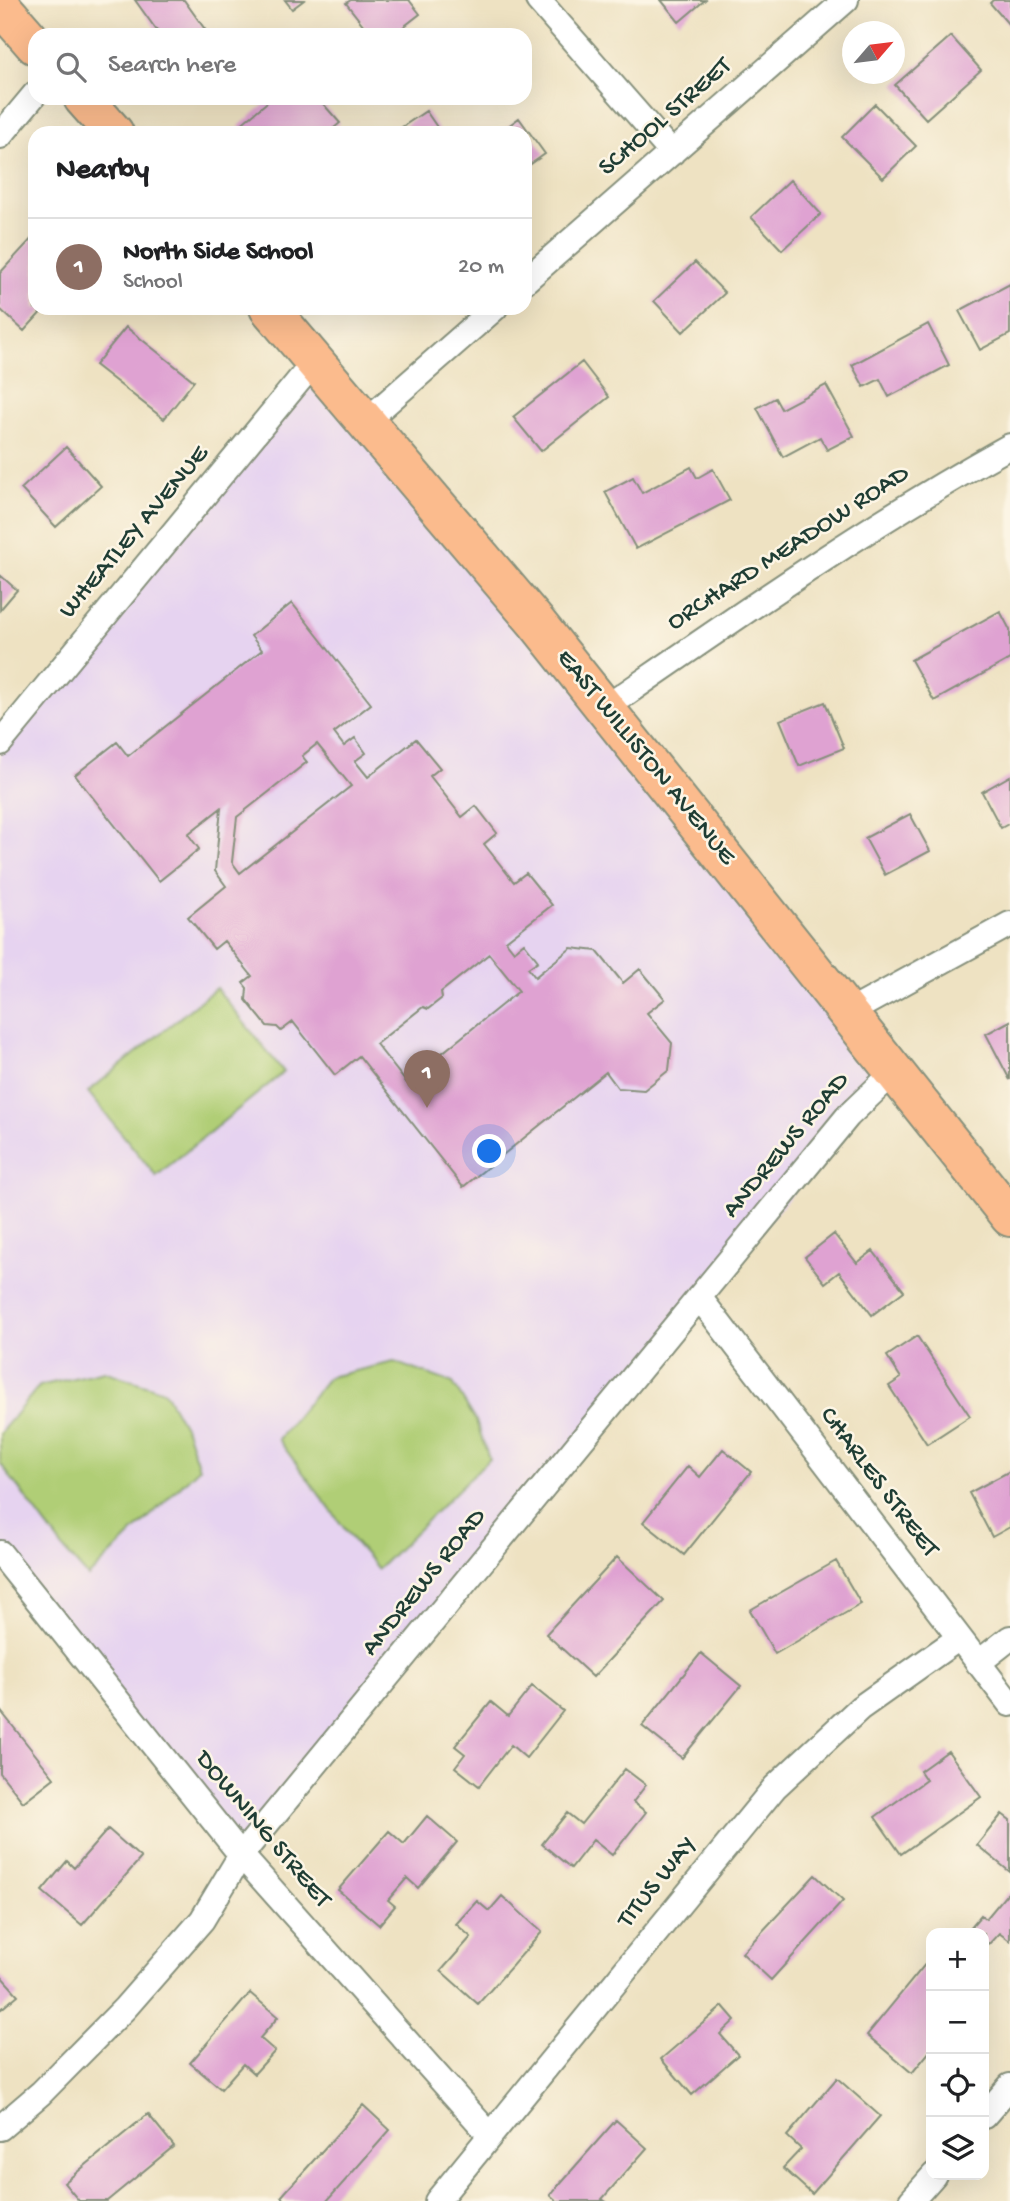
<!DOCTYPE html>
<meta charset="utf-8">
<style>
body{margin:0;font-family:"Gochi Hand",sans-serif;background:#f6f6f6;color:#202124}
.controls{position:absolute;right:21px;bottom:21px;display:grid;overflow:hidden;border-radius:14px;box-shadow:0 7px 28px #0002}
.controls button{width:63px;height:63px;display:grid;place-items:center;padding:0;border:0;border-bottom:2px solid #e0e0e0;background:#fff;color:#202124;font:35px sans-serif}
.compass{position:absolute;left:842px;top:21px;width:63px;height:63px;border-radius:50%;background:#fff;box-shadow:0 7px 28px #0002;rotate:62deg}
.you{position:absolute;left:490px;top:1152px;width:24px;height:24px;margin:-18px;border:5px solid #fff;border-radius:50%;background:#1a73e8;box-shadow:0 0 0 10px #1a73e833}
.badge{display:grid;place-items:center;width:46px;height:46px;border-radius:50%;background:#c8321e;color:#fff;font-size:23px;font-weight:700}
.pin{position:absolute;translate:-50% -58px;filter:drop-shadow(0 2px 4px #0008)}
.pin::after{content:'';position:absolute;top:37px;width:24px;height:21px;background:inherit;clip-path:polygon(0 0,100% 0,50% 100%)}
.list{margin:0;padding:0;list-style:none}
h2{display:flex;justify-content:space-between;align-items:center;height:91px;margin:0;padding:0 28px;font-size:30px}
h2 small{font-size:23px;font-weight:400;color:#757577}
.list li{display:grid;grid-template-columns:46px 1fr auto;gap:21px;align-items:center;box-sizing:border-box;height:98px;padding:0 28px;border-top:2px solid #e0e0e0}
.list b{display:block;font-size:26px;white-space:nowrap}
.list p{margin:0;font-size:23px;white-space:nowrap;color:#757577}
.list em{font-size:23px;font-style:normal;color:#757577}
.icon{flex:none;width:38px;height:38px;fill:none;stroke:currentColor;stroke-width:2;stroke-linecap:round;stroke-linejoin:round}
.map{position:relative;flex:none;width:1010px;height:2201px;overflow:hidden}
.search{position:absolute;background:#fff;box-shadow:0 7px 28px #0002;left:28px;top:28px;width:504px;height:77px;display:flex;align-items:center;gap:18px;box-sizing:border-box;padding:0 24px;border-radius:21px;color:#757577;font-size:26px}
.panel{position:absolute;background:#fff;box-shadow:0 7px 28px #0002;left:28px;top:126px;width:504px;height:189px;border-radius:21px}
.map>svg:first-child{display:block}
.built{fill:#e6d3f0}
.green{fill:#b0ce76;stroke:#688655;stroke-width:2}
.building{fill:#dfa2d2;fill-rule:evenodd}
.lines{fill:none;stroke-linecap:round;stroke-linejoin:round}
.street-casing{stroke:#86907b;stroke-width:28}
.primary-casing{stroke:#86907b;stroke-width:42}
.street{stroke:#fff;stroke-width:24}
.primary{stroke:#fbbb8d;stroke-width:38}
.labels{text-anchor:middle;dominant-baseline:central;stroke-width:5;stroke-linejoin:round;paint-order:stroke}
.street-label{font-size:26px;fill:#1f3d34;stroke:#fcf5e5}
</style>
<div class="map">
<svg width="1010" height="2201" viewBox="0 0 1010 2201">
<rect width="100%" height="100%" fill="#fcf5e5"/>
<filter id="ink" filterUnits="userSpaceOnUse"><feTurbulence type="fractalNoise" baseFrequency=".0143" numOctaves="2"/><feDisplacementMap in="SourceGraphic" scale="14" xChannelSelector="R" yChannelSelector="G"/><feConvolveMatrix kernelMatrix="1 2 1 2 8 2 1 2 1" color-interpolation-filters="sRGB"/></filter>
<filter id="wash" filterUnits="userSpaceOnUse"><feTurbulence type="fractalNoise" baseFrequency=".00686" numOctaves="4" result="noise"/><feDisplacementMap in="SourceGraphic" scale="28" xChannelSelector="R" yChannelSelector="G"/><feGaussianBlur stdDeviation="1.57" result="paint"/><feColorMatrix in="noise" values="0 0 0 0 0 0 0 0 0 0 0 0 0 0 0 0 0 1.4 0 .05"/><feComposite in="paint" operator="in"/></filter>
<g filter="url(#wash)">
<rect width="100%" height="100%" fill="#eee2c2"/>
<path class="built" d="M315 361 894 1072 241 1855 0 1553V743Z"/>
<path class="green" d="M216 988 284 1072 156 1176 88 1092Z
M394 1362 453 1383 476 1421 489 1459 378 1569 353 1540 278 1439 329 1377Z
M104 1371 164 1391 186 1430 199 1468 88 1577 63 1548 0 1463V1433L39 1386Z"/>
<g id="blocks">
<path class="building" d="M135 0H184L209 35H160Z
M285 0H304L292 9Z
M351 0H409L420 14 393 35H371L346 3Z
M661 0H705L679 22Z
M993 0H1010V26L990 3Z
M951 36 981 70 926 119 895 85Z
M272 98H318L340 123 328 133H245L239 126Z
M875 104 916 146 883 178 842 137Z
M426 111 441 133H406L402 127Z
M519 118 545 154 525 168V133H499Z
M790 180 821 214 782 250 751 217Z
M35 235V308H45L24 331 0 309V273Z
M695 262 725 293 683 332 654 301Z
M1010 284V334L980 350 959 311Z
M928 324 949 365 889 397 880 379 864 387 852 365Z
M126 327 194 381 164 419 95 365Z
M582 362 609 397 541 451 513 417Z
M826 385 854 436 827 450 820 437 783 457 757 408 775 398 781 409Z
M66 447 101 486 56 527 21 489Z
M691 467 697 478 713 469 730 500 636 549 605 492 633 477 642 493Z
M0 575 17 590 0 610Z
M292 603 371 704 334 733 344 746 355 738 361 746 366 753 355 761 368 777 416 739 440 768 430 776 462 817 476 806 497 833 484 844 514 882 526 873 552 905 506 941 514 951 524 943 538 961 528 968 535 977 571 948 597 951 623 983 640 969 665 999 647 1013 672 1043 669 1070 644 1090 618 1088 606 1072 463 1187 359 1056 335 1075 293 1022 281 1031 277 1027 267 1026 246 1000 247 988 243 983 252 976 224 941 214 949 188 917 226 886 215 871 221 808 188 834 199 849 159 881 75 775 117 742 128 756 262 650 251 636ZM317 744 351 786 240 873 232 862 237 817 307 762 302 756ZM489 954 519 991 406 1082 376 1044 423 1007 428 1009 442 998 441 992Z
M1000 611 1010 630V659L934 701 911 660Z
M825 702 844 748 799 766 780 720Z
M1010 776V823L1001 828 982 792Z
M910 814 930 851 885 875 865 838Z
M1010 1021V1080L986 1034Z
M834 1234 857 1263 873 1251 904 1291 872 1315 839 1272 825 1283 805 1257Z
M917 1336 970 1416 927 1444 889 1386 901 1378 887 1356Z
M723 1449 751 1472 684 1555 643 1522 688 1466 700 1477Z
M1010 1471V1527L992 1537 969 1493Z
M617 1557 664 1601 593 1677 546 1634Z
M836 1561 861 1604 775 1654 750 1610Z
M701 1653 741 1686 682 1758 642 1726Z
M532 1686 563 1711 526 1758 511 1745 479 1786 455 1767 465 1754 455 1746 491 1702 508 1716Z
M0 1710 54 1778 23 1802 0 1773Z
M948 1751 981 1797 901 1854 875 1817 926 1780 920 1771Z
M625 1769 646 1785 633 1802 646 1812 612 1855 593 1840 571 1868 542 1844 567 1813 581 1824Z
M1002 1814 1010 1820V1872L977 1845Z
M427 1816 457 1842 418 1888 407 1878 388 1900 395 1906 379 1925 338 1890 389 1831 404 1844Z
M108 1829 141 1858 82 1925 42 1891 67 1861 74 1868Z
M815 1875 843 1901 771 1980 742 1953Z
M1010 1890V1941L999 1933 989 1944 984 1940V1933H976L970 1928 981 1915 986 1919Z
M502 1896 542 1932 478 2004 441 1971 471 1937 456 1924 477 1901 489 1911Z
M931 1957V2050L912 2073 867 2035Z
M0 1975 18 1995 0 2010Z
M250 1993 278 2017 260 2038 275 2051 254 2074 243 2064 221 2089 190 2063Z
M723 2006 735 2020 720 2034 738 2055 692 2095 661 2059Z
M837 2078 880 2116 812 2194 783 2168 801 2149 787 2136Z
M363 2105 390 2130 327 2201H286L281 2197Z
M148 2114 174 2146 107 2201H79L64 2183Z
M616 2120 647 2148 602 2199 605 2201H557L550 2195Z"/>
</g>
</g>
<g filter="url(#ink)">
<use href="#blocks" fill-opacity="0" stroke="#86907b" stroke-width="2"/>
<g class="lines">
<defs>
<path id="street" d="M538 0 672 153
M0 136 35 94
M525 281 846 0
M366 421 495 308
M605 708C737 617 869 524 1010 446
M0 743 315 361
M848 1013 1010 924
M699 1297 1010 1704
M0 1553 241 1855 490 2135
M978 1663 1010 1638
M984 2116 1010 2086
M0 2128 41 2093 125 2008 202 1920 241 1855 848 1116 894 1072
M437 2201 775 1787 860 1708 959 1638
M911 2201 934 2175"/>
<path id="primary" d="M0 5 35 45
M83 98 114 133
M269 308 536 622 1010 1217"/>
</defs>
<use href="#street" class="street-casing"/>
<use href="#primary" class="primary-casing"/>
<use href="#street" class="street"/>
<use href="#primary" class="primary"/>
</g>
</g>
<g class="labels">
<g class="street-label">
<text transform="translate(666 118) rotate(-41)">SCHOOL STREET</text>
<text transform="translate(135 533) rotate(-50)">WHEATLEY AVENUE</text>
<text transform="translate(789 549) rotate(-33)">ORCHARD MEADOW ROAD</text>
<text transform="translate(645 758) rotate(51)">EAST WILLISTON AVENUE</text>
<text transform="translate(787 1146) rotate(-50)">ANDREWS ROAD</text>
<text transform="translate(878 1483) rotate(53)">CHARLES STREET</text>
<text transform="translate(425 1583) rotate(-51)">ANDREWS ROAD</text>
<text transform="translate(262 1830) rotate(50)">DOWNING STREET</text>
<text transform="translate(658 1883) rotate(-51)">TITUS WAY</text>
</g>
</g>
</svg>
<div class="controls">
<button>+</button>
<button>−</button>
<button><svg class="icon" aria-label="locate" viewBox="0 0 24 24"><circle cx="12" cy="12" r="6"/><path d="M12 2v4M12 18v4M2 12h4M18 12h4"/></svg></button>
<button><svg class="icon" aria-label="layers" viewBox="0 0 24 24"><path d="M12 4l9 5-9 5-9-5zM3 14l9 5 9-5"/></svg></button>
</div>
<svg class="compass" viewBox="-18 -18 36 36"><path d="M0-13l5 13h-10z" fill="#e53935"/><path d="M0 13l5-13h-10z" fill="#757577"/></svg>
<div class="you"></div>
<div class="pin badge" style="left:427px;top:1108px;background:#8d6e63">1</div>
<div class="search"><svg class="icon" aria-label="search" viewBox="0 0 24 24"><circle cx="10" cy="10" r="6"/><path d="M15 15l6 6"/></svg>Search here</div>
<section class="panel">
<h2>Nearby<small></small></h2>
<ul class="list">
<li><span class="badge" style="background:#8d6e63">1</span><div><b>North Side School</b><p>School</p></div><em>20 m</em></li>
</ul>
</section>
</div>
